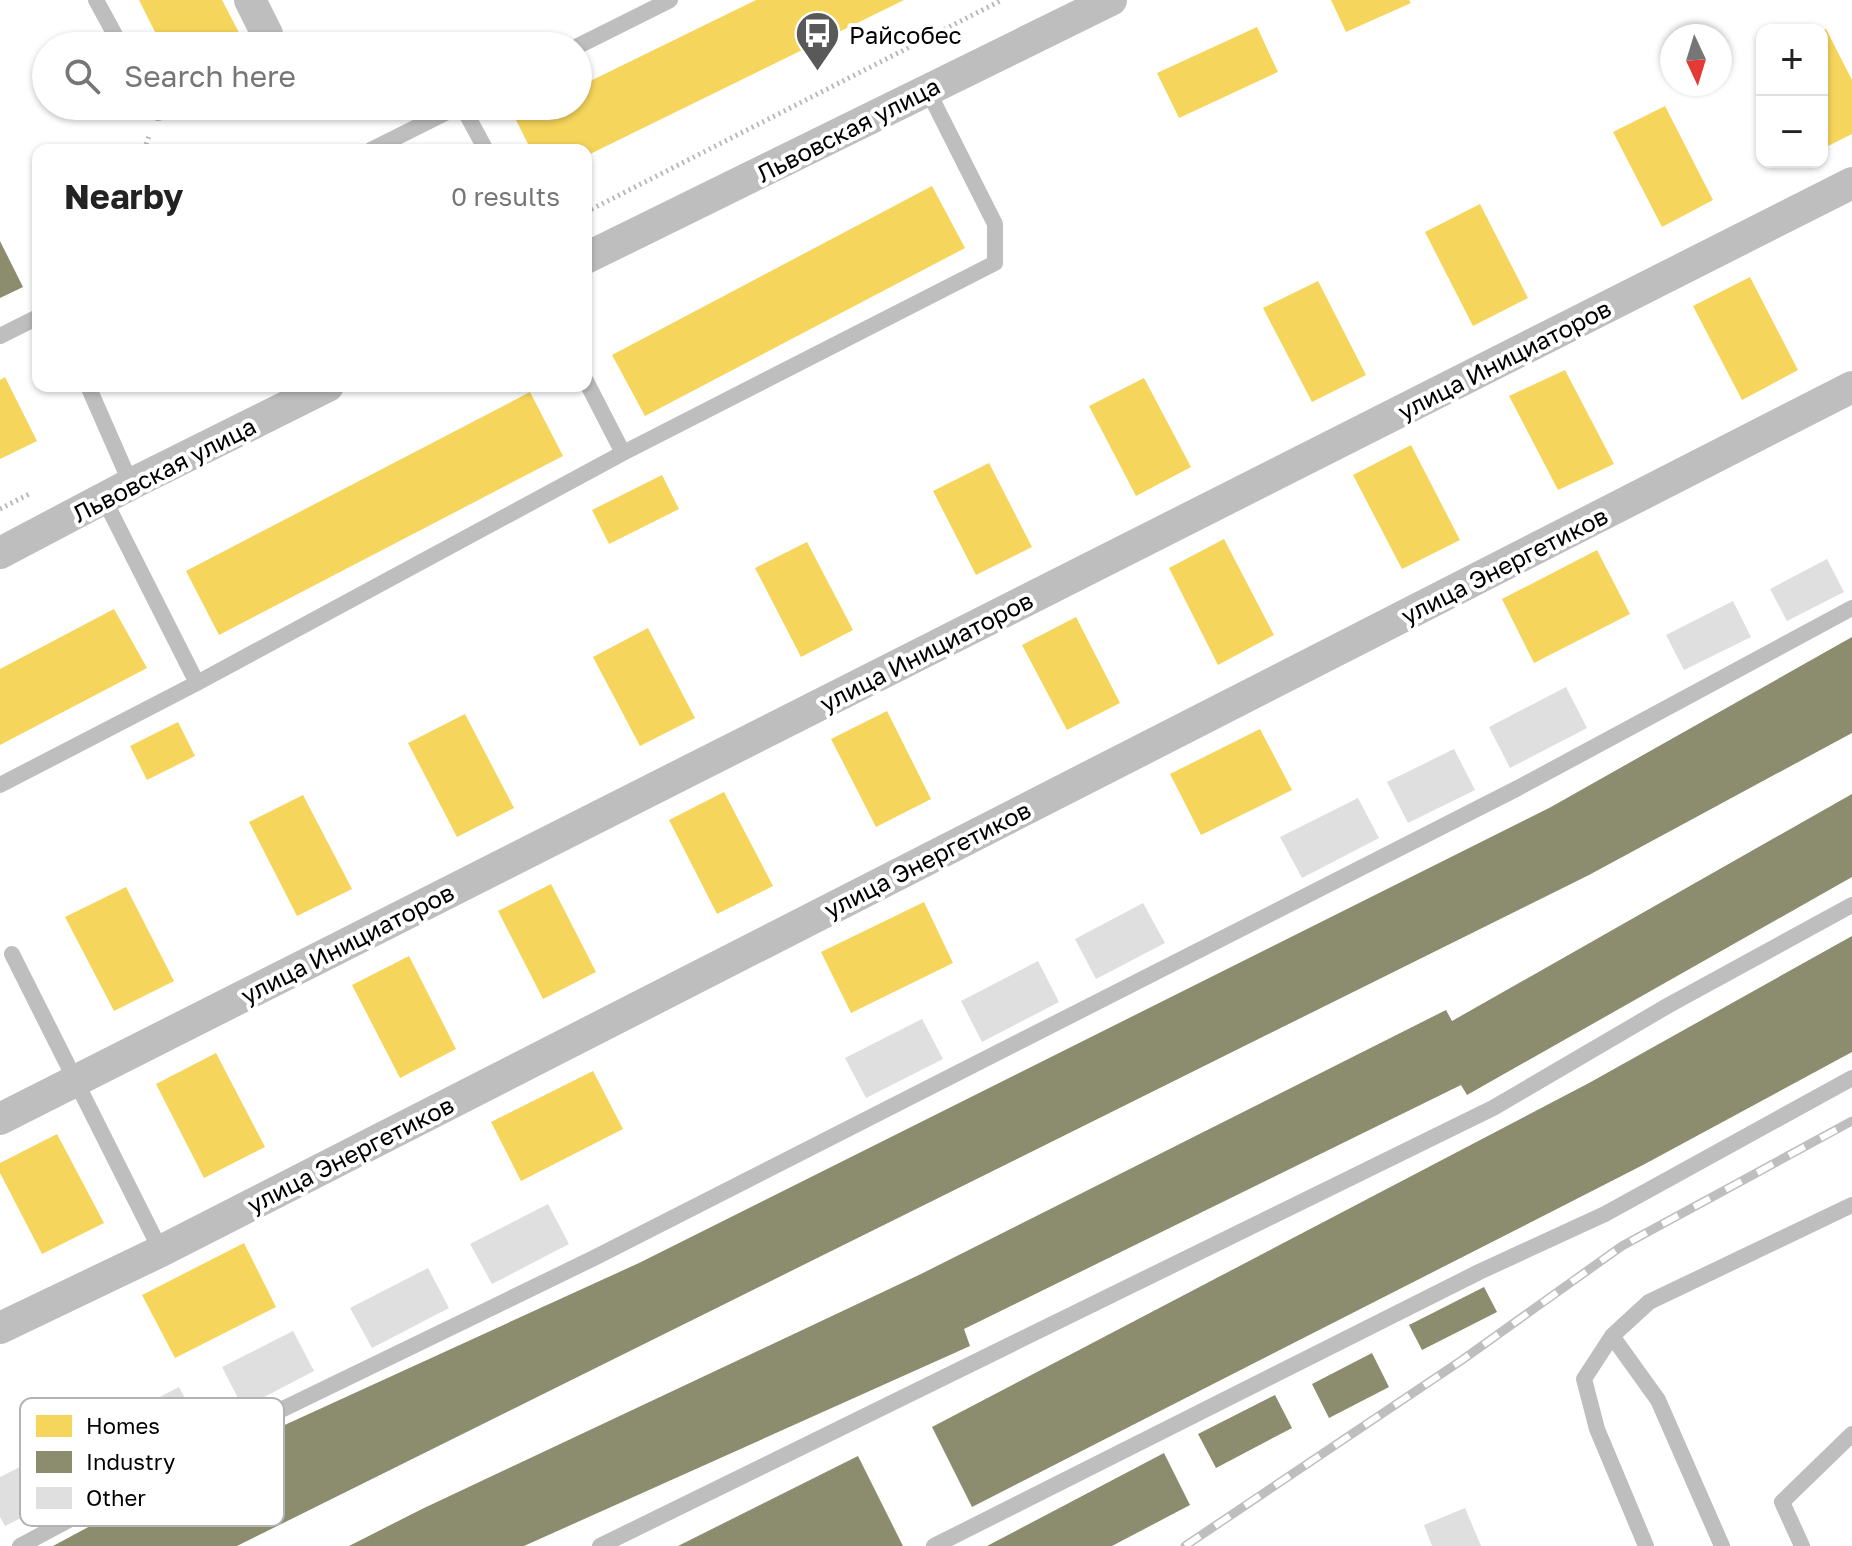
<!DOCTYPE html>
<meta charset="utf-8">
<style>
body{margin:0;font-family:"Golos Text",sans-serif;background:#f6f6f6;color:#222}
.controls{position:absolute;right:24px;top:24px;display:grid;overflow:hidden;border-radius:16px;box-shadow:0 2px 6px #0004}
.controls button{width:72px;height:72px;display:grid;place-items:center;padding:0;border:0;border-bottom:2px solid #e0e0e0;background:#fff;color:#222;font:40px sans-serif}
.compass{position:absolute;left:1660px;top:24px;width:72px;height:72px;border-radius:50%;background:#fff;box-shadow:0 2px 6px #0004;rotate:176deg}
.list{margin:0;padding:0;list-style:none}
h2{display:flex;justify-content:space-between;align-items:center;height:104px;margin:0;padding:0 32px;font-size:34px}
h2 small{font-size:26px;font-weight:400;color:#767676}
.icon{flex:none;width:44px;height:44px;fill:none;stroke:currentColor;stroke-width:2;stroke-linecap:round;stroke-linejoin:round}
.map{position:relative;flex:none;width:1852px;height:1546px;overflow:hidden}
.search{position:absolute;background:#fff;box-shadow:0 2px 6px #0004;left:32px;top:32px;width:560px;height:88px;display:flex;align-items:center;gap:20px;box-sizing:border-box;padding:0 28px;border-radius:44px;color:#767676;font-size:30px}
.panel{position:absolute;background:#fff;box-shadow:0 2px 6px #0004;left:32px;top:144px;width:560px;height:248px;border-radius:16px}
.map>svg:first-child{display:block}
.homes{fill:#f6d55c}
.industry{fill:#8c8c6e}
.building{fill:#dfdfdf}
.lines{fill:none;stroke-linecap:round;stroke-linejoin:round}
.path{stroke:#b9b9b9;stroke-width:5;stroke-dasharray:2 4;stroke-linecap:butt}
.lane{stroke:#bebebe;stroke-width:16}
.street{stroke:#bebebe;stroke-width:32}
.rail-casing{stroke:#bebebe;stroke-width:9}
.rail{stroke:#fff;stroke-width:6;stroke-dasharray:18;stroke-linecap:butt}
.labels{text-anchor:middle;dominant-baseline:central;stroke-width:8;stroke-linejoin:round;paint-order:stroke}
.poi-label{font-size:24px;fill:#000;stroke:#fff;text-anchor:start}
.street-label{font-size:24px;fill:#000;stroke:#fff}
.key{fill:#fff;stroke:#b2b2b2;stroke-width:2}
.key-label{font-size:22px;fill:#000}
</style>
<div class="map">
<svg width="1852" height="1546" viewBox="0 0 1852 1546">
<rect width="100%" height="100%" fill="#fff"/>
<path class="homes" d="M139 0H222L246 46H162Z
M756 0H904L586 156V150H531L515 118 539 106H578V87Z
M1331 0H1409L1411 3 1346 32Z
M1257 27 1278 72 1179 118 1157 73Z
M1826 29 1852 80V134L1822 149V31Z
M1665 106 1713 200 1662 227 1613 132Z
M932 186 965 248 645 416 612 355Z
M1480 204 1528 298 1473 326 1425 232Z
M1750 277 1798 370 1742 400 1693 306Z
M1318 281 1366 375 1312 402 1263 308Z
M1565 370 1614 464 1558 490 1509 396Z
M5 377 37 441 0 459V380Z
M1144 378 1191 467 1136 496 1089 406Z
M530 392 563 456 219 635 186 571Z
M1411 445 1460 540 1402 569 1353 475Z
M989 463 1032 547 976 575 933 491Z
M662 475 679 509 609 544 592 510Z
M1224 539 1274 635 1218 665 1169 568Z
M807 542 853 630 801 657 755 568Z
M1597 550 1630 614 1534 663 1502 599Z
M114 609 147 668 0 745V669Z
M1076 617 1120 703 1067 730 1022 645Z
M648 628 695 718 640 746 593 657Z
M887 711 931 799 876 827 831 739Z
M465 714 514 808 457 837 408 743Z
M178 722 195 756 147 780 130 746Z
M1260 729 1292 790 1201 835 1170 774Z
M724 792 773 886 717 914 669 820Z
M303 795 352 889 297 916 249 822Z
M551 884 596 972 543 999 498 911Z
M126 887 174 981 114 1011 65 917Z
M924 902 953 963 851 1013 821 952Z
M409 956 456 1049 400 1078 352 985Z
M216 1053 265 1147 204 1178 156 1084Z
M593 1071 623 1129 521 1181 491 1122Z
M57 1134 104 1223 42 1254 0 1173V1163Z
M244 1243 276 1307 175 1358 142 1295Z"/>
<path class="industry" d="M0 241 23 287 0 298Z
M1852 637V733L1589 875 237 1546H53L245 1443 639 1263 1551 807Z
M1852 794V877L1467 1095 1461 1085 964 1329 970 1346 524 1546H349L422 1509 921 1274 1446 1010 1452 1021Z
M1852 936V1052L1643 1165 972 1507 932 1427 1589 1083Z
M1484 1287 1497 1312 1422 1350 1409 1325Z
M1372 1353 1389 1387 1329 1418 1312 1384Z
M1275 1395 1292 1428 1216 1468 1198 1434Z
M1164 1453 1190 1505 1112 1546H987Z
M858 1456 903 1546H678Z"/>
<path class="building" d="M1827 559 1844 592 1787 621 1770 589Z
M1733 601 1751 637 1684 670 1666 635Z
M1566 687 1587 728 1510 768 1489 727Z
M1454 749 1475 790 1408 823 1387 782Z
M1358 798 1379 838 1302 878 1280 837Z
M1143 903 1165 943 1096 979 1075 939Z
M1038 961 1059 1002 982 1042 961 1001Z
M922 1019 943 1059 866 1098 845 1058Z
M548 1204 569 1244 492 1284 470 1244Z
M428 1268 449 1308 372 1348 350 1308Z
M293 1331 314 1371 243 1408 222 1367Z
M179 1387 200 1427 141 1459 119 1418Z
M80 1437 101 1478 5 1526 0 1517V1477Z
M1465 1508 1481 1546H1432L1424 1525Z"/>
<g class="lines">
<path class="path" d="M144 150 149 136
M586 212 1002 0
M0 509 31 493"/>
<path class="lane" d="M96 0 121 46
M578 46 670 0
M154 106 158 113
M462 106 486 150
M371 150 459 106
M0 336 38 317
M586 381 623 453
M88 386 131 484 127 485
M107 497 104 499 197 683
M0 785 197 683 623 453 995 263V224L927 89
M12 954 161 1251
M1612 1336 1658 1400 1722 1546
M20 1546 219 1440 594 1258 1518 788 1852 608
M600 1546 1493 1108 1669 1005 1852 905
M934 1546 1479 1272 1605 1214 1852 1078
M1646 1546 1597 1429 1584 1379 1612 1336 1649 1302 1852 1205
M1802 1546 1782 1502 1852 1434"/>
<path class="street" d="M250 0 267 34
M586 258 1111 0
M0 553 131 484 328 386
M0 1119 1852 183
M0 1328 161 1251 1852 387"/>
<defs>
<path id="rail" d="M1185 1546 1462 1360 1622 1246 1852 1121"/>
</defs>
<use href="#rail" class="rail-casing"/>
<use href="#rail" class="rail"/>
</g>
<defs>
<symbol id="bus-pin" viewBox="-11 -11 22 30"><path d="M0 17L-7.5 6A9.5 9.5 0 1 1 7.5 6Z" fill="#595959" stroke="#fff"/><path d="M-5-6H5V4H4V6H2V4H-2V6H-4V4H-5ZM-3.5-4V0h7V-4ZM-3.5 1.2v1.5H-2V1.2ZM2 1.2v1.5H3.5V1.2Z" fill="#fff"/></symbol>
</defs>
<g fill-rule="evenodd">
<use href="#bus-pin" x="792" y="8" width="51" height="69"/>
</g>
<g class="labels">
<g class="poi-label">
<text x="849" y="34">Райсобес</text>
</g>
<g class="street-label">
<text transform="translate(848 129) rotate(-27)">Львовская улица</text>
<text transform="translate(1504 359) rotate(-27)">улица Инициаторов</text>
<text transform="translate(164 469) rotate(-27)">Львовская улица</text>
<text transform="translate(1504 565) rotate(-27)">улица Энергетиков</text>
<text transform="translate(926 651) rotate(-27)">улица Инициаторов</text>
<text transform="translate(927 859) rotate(-27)">улица Энергетиков</text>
<text transform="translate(347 943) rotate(-27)">улица Инициаторов</text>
<text transform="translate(350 1154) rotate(-27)">улица Энергетиков</text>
</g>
</g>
<rect x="20" y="1398" width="264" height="128" rx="12" class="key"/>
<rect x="36" y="1415" width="36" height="22" fill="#f6d55c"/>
<rect x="36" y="1451" width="36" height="22" fill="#8c8c6e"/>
<rect x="36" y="1487" width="36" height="22" fill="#dfdfdf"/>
<g class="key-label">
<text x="86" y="1434">Homes</text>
<text x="86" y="1470">Industry</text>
<text x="86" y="1506">Other</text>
</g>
</svg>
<div class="controls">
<button>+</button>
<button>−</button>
</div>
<svg class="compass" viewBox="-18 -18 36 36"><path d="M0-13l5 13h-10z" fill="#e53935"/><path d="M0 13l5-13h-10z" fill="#767676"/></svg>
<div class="search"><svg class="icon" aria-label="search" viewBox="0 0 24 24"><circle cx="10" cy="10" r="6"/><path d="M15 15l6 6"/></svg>Search here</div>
<section class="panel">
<h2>Nearby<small>0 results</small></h2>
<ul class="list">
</ul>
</section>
</div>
